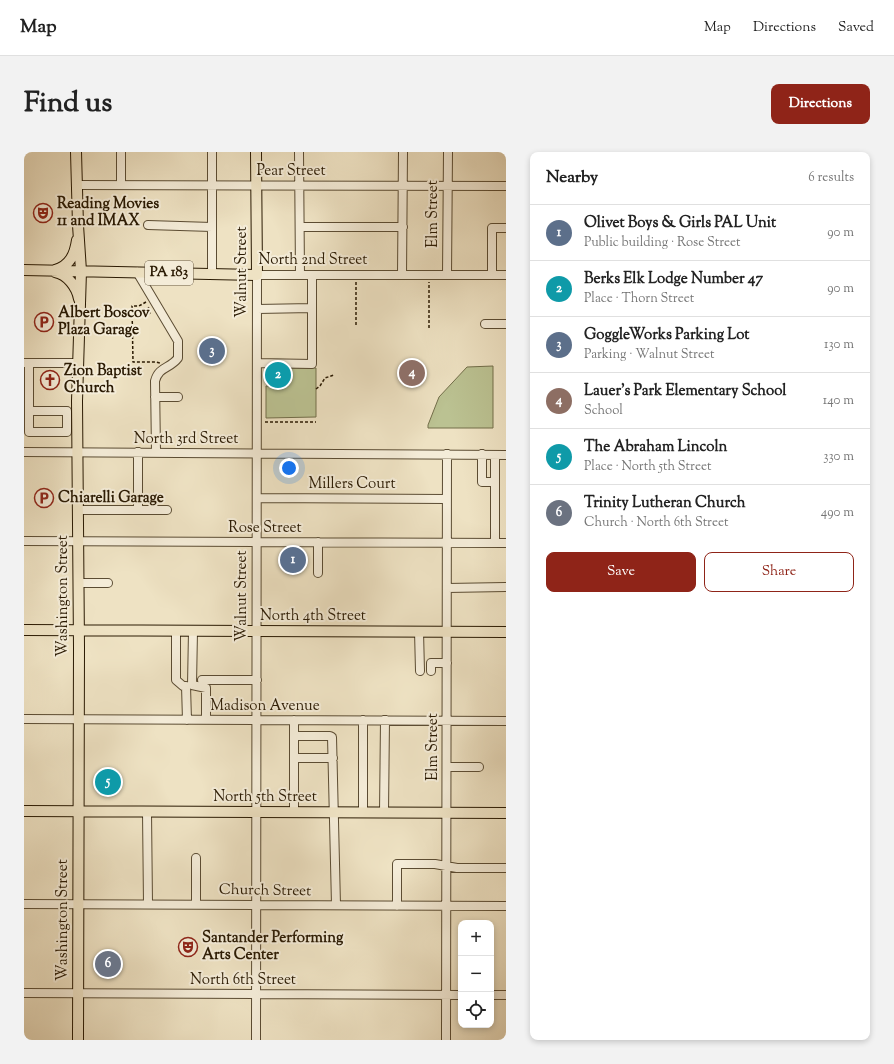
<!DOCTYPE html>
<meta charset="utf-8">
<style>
body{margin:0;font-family:"Sorts Mill Goudy",serif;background:#f2f2f2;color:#222}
.controls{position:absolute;right:12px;bottom:12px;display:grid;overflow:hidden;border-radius:8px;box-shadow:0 2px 6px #0003}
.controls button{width:36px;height:36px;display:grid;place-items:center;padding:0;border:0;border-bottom:1px solid #e0e0e0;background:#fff;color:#222;font:20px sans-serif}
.you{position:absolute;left:265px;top:316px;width:14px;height:14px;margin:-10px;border:3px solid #fff;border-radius:50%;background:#1a73e8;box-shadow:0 0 0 6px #1a73e833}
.badge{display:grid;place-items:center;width:26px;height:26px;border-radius:50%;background:#8f2418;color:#fff;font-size:13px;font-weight:700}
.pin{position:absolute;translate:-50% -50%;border:2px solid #fff;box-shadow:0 1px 4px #0006}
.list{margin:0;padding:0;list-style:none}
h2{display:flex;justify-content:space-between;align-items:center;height:52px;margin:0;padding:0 16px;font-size:17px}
h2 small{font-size:13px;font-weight:400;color:#767676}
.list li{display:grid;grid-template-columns:26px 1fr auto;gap:12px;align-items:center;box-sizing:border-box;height:56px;padding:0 16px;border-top:1px solid #e0e0e0}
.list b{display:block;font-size:15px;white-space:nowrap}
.list p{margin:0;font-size:13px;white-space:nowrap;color:#767676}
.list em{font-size:13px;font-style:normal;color:#767676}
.actions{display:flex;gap:8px;padding:12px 16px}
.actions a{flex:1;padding:9px 0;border:1px solid #8f2418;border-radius:8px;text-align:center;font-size:14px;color:#8f2418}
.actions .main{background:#8f2418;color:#fff}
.icon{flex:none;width:22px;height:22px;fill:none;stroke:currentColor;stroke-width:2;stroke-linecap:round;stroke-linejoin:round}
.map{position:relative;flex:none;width:482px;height:888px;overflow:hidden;border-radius:8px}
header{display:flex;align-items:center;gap:24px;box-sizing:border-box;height:56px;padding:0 20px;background:#fff;border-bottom:1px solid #e0e0e0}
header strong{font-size:19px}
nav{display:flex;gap:22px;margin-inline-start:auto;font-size:14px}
.intro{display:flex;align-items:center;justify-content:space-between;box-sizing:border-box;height:96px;padding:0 24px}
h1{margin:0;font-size:28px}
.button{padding:10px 18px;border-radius:8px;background:#8f2418;color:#fff;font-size:14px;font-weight:700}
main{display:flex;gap:24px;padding:0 24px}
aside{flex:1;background:#fff;border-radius:8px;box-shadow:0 2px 6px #0003}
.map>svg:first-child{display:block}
.green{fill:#bbc292;stroke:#726e4a}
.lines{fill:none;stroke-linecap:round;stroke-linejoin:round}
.minor-casing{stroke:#5b4c33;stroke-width:10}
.major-casing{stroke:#2a1a03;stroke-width:12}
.path{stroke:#2a1a03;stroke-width:1.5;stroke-dasharray:3 2;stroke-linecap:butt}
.minor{stroke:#f4ecd8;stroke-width:8}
.major{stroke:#eee2c3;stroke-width:10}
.labels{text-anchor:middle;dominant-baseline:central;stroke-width:4;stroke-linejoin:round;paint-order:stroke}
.shield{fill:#f4ecd8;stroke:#675943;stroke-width:1}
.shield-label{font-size:14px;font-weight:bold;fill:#2a1a03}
.street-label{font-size:15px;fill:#2a1a03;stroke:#f4ecd8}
.poi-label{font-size:15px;font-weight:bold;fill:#2a1a03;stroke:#f4ecd8;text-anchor:start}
</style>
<header>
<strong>Map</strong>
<nav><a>Map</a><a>Directions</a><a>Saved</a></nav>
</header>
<div class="intro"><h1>Find us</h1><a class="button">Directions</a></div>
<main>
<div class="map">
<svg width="482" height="888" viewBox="0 0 482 888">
<rect width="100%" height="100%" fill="#eee2c3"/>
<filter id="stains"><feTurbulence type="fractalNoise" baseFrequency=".005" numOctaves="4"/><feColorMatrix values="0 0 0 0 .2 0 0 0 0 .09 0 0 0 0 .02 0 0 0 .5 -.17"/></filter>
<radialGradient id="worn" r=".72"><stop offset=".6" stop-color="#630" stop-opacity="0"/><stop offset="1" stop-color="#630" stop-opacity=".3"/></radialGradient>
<path class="green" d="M469 214V276H404V273L415 245 443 215Z
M267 216H292V265L242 266V234H258V229H267Z"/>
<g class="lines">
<defs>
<path id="minor" d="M97 0V33
M188 0V122
M275 0 276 123
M52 33 482 34
M124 73 188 75
M276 75H379
M113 120 154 189V206C146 217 135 214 131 229L132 300
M378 123 379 0
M423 123 424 0
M468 123V76H482
M233 157 288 156
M461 172H482
M1 211H54
M233 211 288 212V123
M131 245H154
M5 259H43V280H5V211
M0 300 482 303
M458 302V330H471
M233 346 423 347
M54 358H143
M114 358V300
M0 389 482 391
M294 390V421
M471 391V303
M54 431H84
M423 436 482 435
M152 478V528L159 534H162L163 568
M169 479 168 533 182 536V568
M395 479 396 519
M407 519V511H423
M178 528H233
M0 567 482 569
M339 568V661
M270 584H306L308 585 312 753
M270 606H309
M423 615H455
M123 660 124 752
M270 660V568
M360 661 361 568
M172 706V752
M0 752 482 754
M373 754V712H411L433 716H482
M0 841 437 843
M467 843H482
M232 888 233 123H482
M422 888 423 302"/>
<path id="major" d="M52 0 54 73 57 119 53 249 55 495 54 888
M0 118 233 123 232 0
M31 118C46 114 51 102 53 88
M31 120C43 122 53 135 55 147
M0 478 482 480
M0 659 482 661"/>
</defs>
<use href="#minor" class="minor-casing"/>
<use href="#major" class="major-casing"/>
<path class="path" d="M332 130V174
M122 150 115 154H108L109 210H132L136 211
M108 158H118L121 156 124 162 126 161 123 156 124 155 126 158
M405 176V130
M292 237 296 234 301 226 310 223
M241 270H292"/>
<use href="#minor" class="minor"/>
<use href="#major" class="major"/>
</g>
<defs>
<symbol id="theatre-ring" viewBox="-11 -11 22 22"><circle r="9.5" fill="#f4ecd8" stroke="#8f2418" stroke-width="1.5"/><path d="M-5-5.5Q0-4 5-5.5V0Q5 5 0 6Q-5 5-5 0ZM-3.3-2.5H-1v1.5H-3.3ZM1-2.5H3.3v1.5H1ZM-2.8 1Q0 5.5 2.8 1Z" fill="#8f2418"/></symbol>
<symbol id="parking-ring" viewBox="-11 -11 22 22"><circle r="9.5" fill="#f4ecd8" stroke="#8f2418" stroke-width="1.5"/><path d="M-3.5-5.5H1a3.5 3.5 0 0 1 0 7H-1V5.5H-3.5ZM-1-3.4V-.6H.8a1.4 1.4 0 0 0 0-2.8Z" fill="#8f2418"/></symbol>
<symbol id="church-ring" viewBox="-11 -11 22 22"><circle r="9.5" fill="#f4ecd8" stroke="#8f2418" stroke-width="1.5"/><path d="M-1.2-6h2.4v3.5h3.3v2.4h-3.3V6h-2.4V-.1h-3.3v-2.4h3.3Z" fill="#8f2418"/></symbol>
</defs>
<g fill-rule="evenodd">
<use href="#theatre-ring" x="8" y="50" width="22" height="22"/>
<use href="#parking-ring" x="9" y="159" width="22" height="22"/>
<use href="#church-ring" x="15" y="217" width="22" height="22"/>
<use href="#parking-ring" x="9" y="335" width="22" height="22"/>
<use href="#theatre-ring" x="153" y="784" width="22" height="22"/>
</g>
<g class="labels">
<rect class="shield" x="121" y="109" width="48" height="24" rx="3"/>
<g class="shield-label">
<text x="145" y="121">PA 183</text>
</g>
<g class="street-label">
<text x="267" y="19">Pear Street</text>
<text transform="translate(409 62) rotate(-90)">Elm Street</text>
<text x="289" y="108">North 2nd Street</text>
<text transform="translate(218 120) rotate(-90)">Walnut Street</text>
<text x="162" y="287">North 3rd Street</text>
<text x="328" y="332">Millers Court</text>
<text x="241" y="376">Rose Street</text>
<text transform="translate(39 444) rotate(-90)">Washington Street</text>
<text transform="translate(218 444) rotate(-90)">Walnut Street</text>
<text x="289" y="464">North 4th Street</text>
<text x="241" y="554">Madison Avenue</text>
<text transform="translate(409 595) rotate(-90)">Elm Street</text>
<text x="241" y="645">North 5th Street</text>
<text transform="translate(241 739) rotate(1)">Church Street</text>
<text transform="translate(39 768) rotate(-90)">Washington Street</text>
<text x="219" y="828">North 6th Street</text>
</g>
<g class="poi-label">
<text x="33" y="52">Reading Movies<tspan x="33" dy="17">11 and IMAX</tspan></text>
<text x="34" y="161">Albert Boscov<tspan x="34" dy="17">Plaza Garage</tspan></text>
<text x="40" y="219">Zion Baptist<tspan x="40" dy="17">Church</tspan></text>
<text x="34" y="346">Chiarelli Garage</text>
<text x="178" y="786">Santander Performing<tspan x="178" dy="17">Arts Center</tspan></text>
</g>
</g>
<rect width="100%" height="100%" filter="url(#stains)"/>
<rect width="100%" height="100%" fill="url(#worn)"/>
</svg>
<div class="controls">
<button>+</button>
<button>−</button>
<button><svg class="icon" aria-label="locate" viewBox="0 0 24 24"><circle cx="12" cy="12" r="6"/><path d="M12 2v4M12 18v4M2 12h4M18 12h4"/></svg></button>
</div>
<div class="you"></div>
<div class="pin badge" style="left:269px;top:408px;background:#5c6f8a">1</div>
<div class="pin badge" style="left:254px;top:223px;background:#0f9aa8">2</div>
<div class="pin badge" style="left:188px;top:199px;background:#5c6f8a">3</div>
<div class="pin badge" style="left:388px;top:221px;background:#8d6e63">4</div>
<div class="pin badge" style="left:84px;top:630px;background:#0f9aa8">5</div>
<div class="pin badge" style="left:84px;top:812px;background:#6b7280">6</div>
</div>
<aside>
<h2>Nearby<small>6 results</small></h2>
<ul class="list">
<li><span class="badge" style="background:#5c6f8a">1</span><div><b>Olivet Boys &amp; Girls PAL Unit</b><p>Public building · Rose Street</p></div><em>90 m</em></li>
<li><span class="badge" style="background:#0f9aa8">2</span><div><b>Berks Elk Lodge Number 47</b><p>Place · Thorn Street</p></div><em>90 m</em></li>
<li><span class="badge" style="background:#5c6f8a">3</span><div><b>GoggleWorks Parking Lot</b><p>Parking · Walnut Street</p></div><em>130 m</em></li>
<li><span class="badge" style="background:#8d6e63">4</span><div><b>Lauer's Park Elementary School</b><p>School</p></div><em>140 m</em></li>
<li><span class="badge" style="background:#0f9aa8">5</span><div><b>The Abraham Lincoln</b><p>Place · North 5th Street</p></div><em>330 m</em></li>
<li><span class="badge" style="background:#6b7280">6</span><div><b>Trinity Lutheran Church</b><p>Church · North 6th Street</p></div><em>490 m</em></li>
</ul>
<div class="actions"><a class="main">Save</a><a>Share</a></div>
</aside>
</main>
